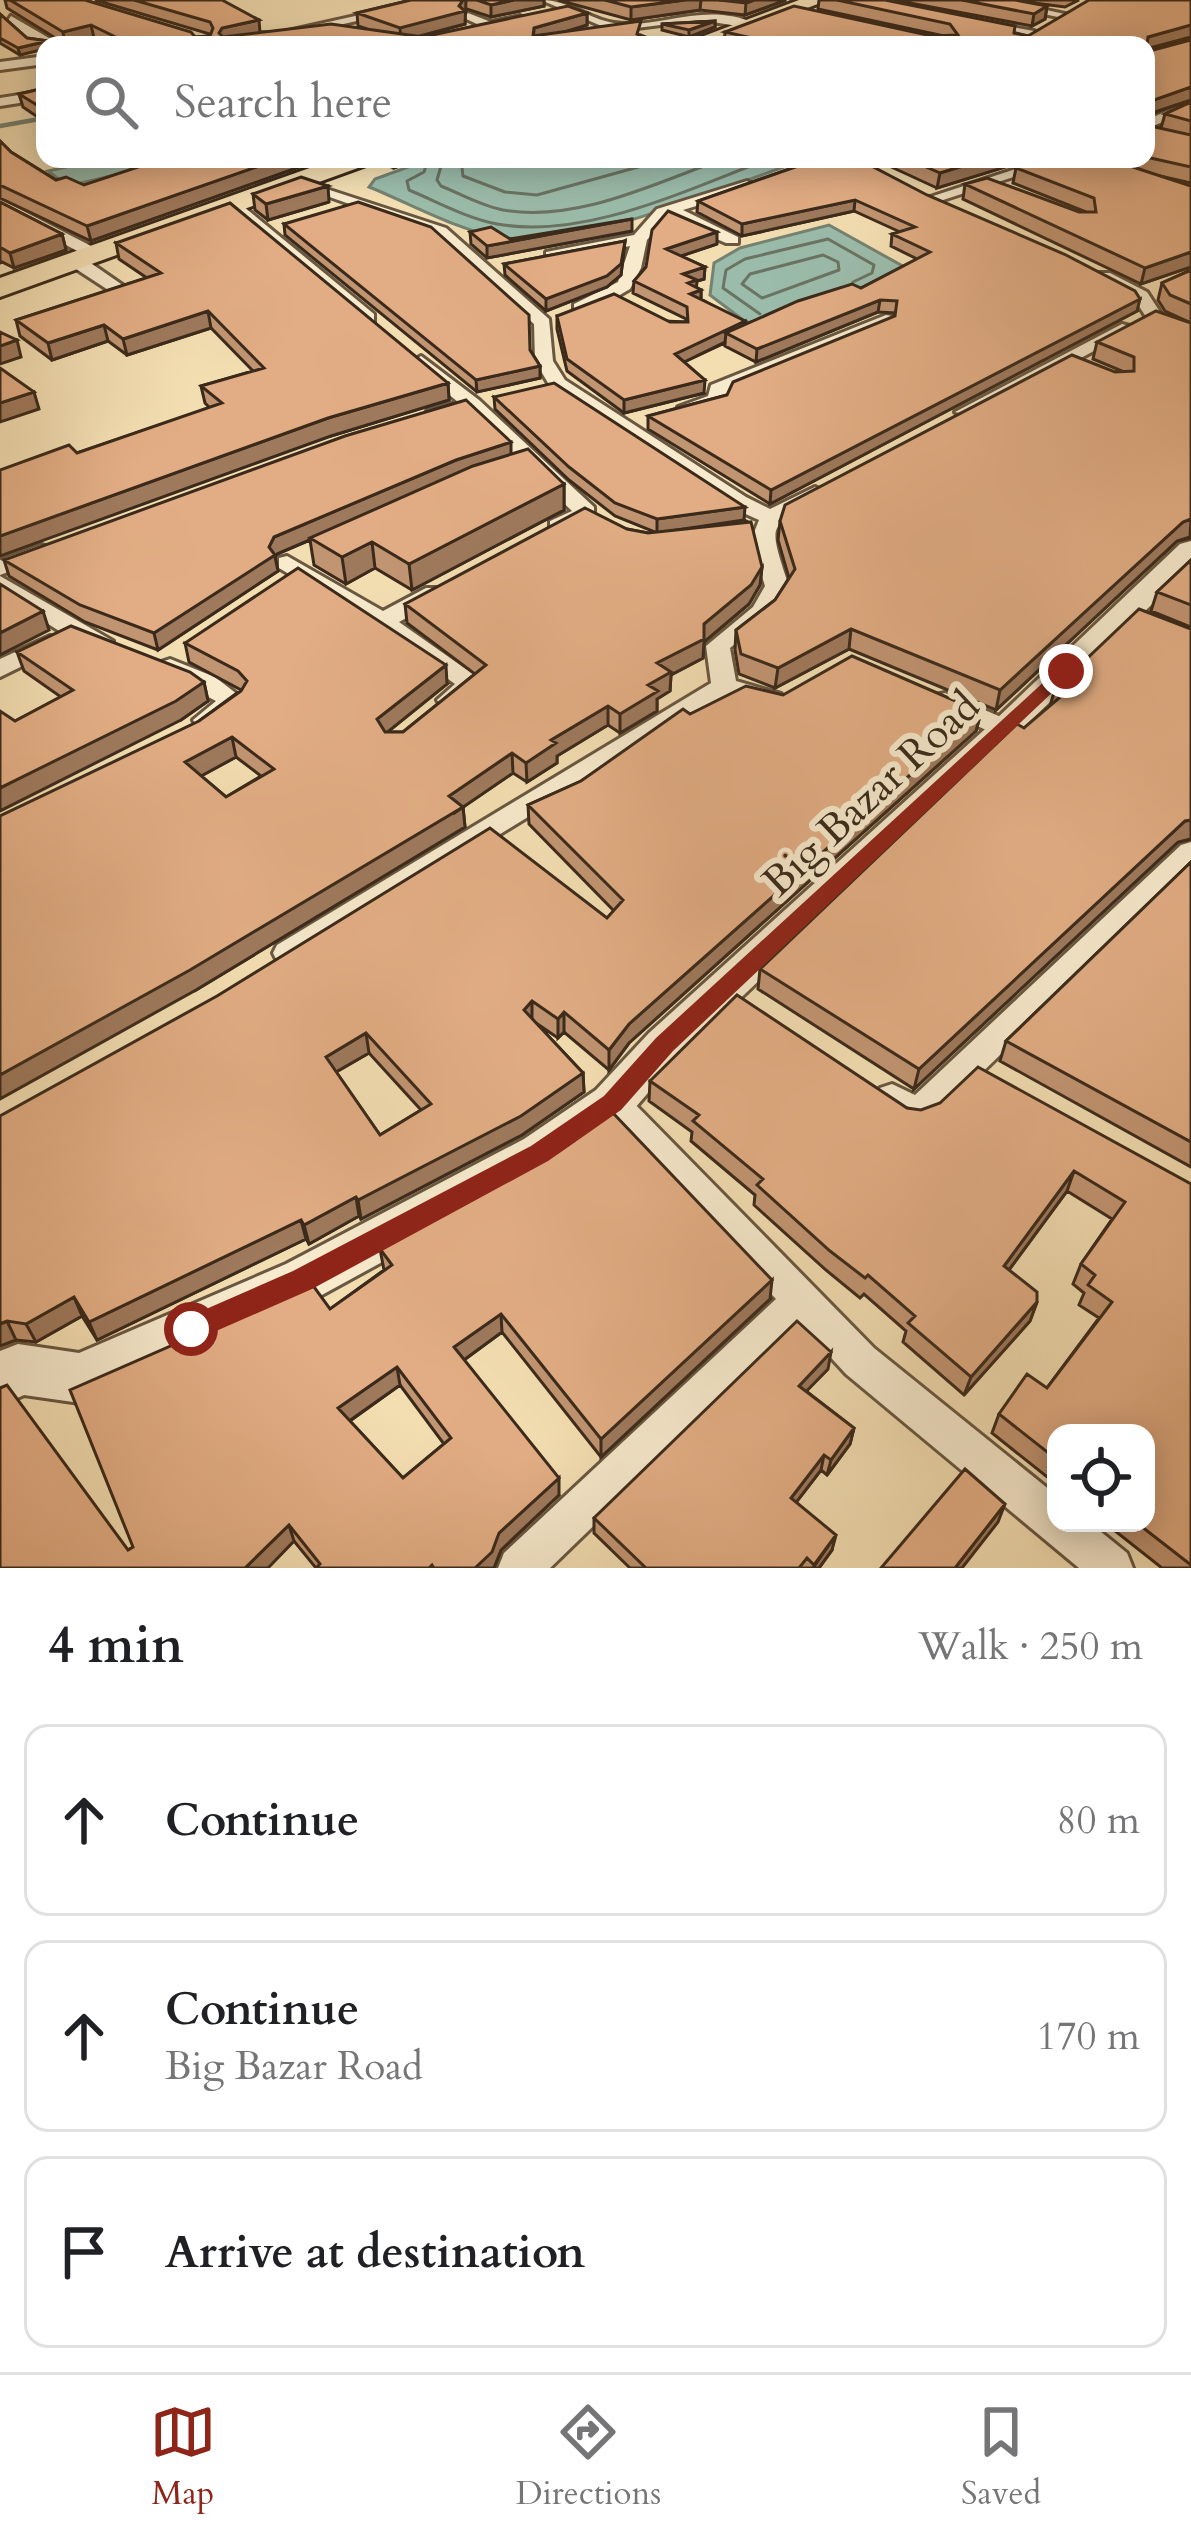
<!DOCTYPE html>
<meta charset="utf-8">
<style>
body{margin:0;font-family:Cardo,serif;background:#f6f6f6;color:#202124}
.controls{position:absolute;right:36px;bottom:36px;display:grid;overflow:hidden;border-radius:24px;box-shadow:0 6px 30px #0003}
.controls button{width:108px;height:108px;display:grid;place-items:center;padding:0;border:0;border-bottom:3px solid #e0e0e0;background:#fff;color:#202124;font:60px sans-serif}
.stop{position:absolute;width:36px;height:36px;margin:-27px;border:9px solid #8f2418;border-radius:50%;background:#fff}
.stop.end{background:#8f2418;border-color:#fff;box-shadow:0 3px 12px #0008}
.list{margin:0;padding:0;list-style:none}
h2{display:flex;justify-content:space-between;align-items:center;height:156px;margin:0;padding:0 48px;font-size:51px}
h2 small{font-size:39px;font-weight:400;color:#757577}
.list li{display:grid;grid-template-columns:78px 1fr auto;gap:36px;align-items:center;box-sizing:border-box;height:192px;margin:0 24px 24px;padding:0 24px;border:3px solid #e0e0e0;border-radius:24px}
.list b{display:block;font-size:45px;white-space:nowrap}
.list p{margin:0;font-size:39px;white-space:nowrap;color:#757577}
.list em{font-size:39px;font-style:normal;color:#757577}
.icon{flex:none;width:66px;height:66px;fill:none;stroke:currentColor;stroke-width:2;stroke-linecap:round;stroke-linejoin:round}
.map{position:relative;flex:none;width:1191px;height:1568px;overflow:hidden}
.search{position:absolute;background:#fff;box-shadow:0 6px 30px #0003;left:36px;right:36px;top:36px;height:132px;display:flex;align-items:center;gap:30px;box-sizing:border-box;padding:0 42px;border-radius:24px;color:#757577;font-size:45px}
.sheet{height:804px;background:#fff}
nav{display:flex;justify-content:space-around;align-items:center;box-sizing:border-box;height:168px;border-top:3px solid #e0e0e0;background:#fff;font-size:33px;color:#757577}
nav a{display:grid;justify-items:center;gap:6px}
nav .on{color:#8f2418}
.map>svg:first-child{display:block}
.water{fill:#9bbcab;stroke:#758271;stroke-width:3}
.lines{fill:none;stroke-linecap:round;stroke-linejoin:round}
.shore{stroke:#6b7363;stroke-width:3}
.stream{stroke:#758271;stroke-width:4.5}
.minor-casing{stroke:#695741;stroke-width:6}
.tertiary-casing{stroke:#695741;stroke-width:6}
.trunk-casing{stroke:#3b2a1b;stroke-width:6}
.minor{fill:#f7eacd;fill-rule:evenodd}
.tertiary{fill:#f7eacd;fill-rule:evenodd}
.trunk{fill:#f3deb2;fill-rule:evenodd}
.wall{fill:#c29572;stroke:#3b2a1b;stroke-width:3;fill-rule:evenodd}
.shaded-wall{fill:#9e795c;stroke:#3b2a1b;stroke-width:3}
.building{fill:#e2ad84;stroke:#3b2a1b;stroke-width:3;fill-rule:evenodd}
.route{fill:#8f2418}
.labels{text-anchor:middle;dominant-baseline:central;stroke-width:12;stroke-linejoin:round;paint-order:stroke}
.street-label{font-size:42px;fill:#3b2a1b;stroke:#f7eacd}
</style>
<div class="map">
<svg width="1191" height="1568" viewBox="0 0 1191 1568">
<rect width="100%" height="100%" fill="#f3deb2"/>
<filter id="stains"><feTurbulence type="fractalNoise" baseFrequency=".00167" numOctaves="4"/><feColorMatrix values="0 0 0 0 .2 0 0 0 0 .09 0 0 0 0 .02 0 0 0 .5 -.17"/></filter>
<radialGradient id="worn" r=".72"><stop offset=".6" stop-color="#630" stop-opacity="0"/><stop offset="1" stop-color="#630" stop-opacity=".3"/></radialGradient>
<path class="water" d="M102 159H150L158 165 68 186 48 171Z
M430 159H790L784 167C708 193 575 251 498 237 455 229 409 203 369 187L375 179Z
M829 225 908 269 864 290 755 329 710 295 714 263 740 248Z"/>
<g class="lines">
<path class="shore" d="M428 159 424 172 407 181 409 190C438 202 466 218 497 224 586 240 687 189 769 159
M443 159 437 180 441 186C461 194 481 206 503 210 577 223 655 183 723 159
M461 159 463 176 505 192 537 195 667 159
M823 255 838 262 839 270 762 298 742 284 750 274Z
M760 314 723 288 726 270 745 259 828 239 874 265 872 273 853 282"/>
<path class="stream" d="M0 126 45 118"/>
<defs>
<path id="minor" d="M427 0H449L339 25 332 32 253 45H225Z
M541 0C569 0 588 19 614 23 659 30 705 0 756 24L750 28 700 20 613 31Z
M975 0H1000L1074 16 1068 19Z
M468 13 491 22 520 16 526 20 490 30 464 18Z
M11 16 61 45 31 41 7 22Z
M979 21 1034 31 1040 35 1034 39 975 28Z
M45 56V64L0 70V62Z
M45 91V99L0 106V98Z
M1191 101V110L1146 129V120Z
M857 159H878L859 167 852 163Z
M1046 159H1068L937 202 924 199Z
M293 178 446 228 549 319 553 361 565 380 746 497 770 509 815 487 826 493C778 537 761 505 789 586L770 616 730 648 736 681 781 694 785 700 781 706 772 708 727 695 288 964 277 961 273 953 277 945 711 683 706 646 753 607 765 586 751 540 759 520 730 507 551 388 535 361 534 324 434 234 293 184Z
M747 181 755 186 752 189 683 210 738 237V243H726L666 217 647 240 641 268 630 289 601 306 574 312V304L618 282 630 246 552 260 546 258V252L634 235 657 209Z
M0 199 93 247 95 250 81 253 0 210Z
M228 202H238L374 314V322H362L228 208Z
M70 257H82L134 293 119 297 70 265Z
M1098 273H1110L1147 292 1162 315 1191 328V340L1150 323 1135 300 1098 281Z
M886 315 892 316V324L728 392 725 404 688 413 678 407 708 396 711 385Z
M1122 324 1137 328 972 416 955 412Z
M421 356 479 400 594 507V517L566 531H550V521L572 511 468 411 427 419V411L458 402 414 366 412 362Z
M41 545 49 547V557L0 575V560Z
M287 556 383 611 426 588H442L446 593 442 598 399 622 480 679 483 684C474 698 458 710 441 706L437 700 455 684 375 626 279 568V558Z
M0 576 113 641 101 648 67 636 0 593Z
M50 636 59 638 62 643 59 648 0 677V659Z
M170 659 215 677 246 701 215 726H197L193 720 216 701 161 672 158 667 161 662Z
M945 693 1015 723 1019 729 1015 735H997L936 707 932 701 936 695Z
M1191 842V869L929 1124 917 1128 880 1108 875 1098 880 1088 892 1084 915 1095 1181 845Z
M612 1089 624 1093 874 1348 1056 1495V1523H1090L1127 1553 1133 1568H1079L846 1374 801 1325 550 1568H498L504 1553 776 1299 600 1113 595 1103 600 1093Z"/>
<path id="tertiary" d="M1191 541V567L679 1057 628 1116 556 1167 320 1296 80 1403 24 1395 0 1406V1351L18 1344 79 1353 286 1264 524 1139 596 1090 649 1033 994 721 1180 544Z"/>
<path id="trunk" d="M799 0H828L711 45H680Z
M335 159H373L369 164 0 297V278Z"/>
</defs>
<use href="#minor" class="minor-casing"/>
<use href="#tertiary" class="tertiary-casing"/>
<use href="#trunk" class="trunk-casing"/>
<use href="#minor" class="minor"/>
<use href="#tertiary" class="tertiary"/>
<use href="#trunk" class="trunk"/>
</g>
<path class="wall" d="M5 0H85L195 37 210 36V34L95 0H222L260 32 367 29 358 26 357 13 411 0H544V6L491 17 467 9 465 12V24L418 36 587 13V25L566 31 640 35 666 45H108L94 38 65 44 7 8Z
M558 0H786L745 15 700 10 631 20Z
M819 0H885L1028 36 1191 37 1147 49 1146 52 1191 40V100L1147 115 1146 45H724L725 32 944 36 818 9Z
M894 0H1079L1065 7 1026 2 1047 6 1045 19 1032 26Z
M0 14 27 38 48 41V45L20 55 0 43Z
M715 21V27L689 37 662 30V24Z
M45 88V122L23 107 19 94Z
M1191 102V183L1160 176 1191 186V267L1141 284 963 199 965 184 1079 212H1086L1013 183 1016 168 1042 159H1146V125L1161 128 1165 114Z
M0 141 11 152 56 180 84 185 91 241 0 198Z
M375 159H419L394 168 377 162Z
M818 159 1137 311 770 504 648 429V416L727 395 895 316V313L878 312 756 362 725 346V343L684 362 704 393 624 413 567 371 557 329V316L686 322V319L633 293 634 281 646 267 717 244 681 256 705 267 704 279 697 281 696 287 701 290V299L745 324 861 288 917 259 891 246 892 234 900 232 854 211 742 236 697 212 698 201Z
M874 159H1031L937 188Z
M253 194 329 202 268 220 255 210Z
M0 202 62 234 66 250 14 268 2 262 0 263Z
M284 224 530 350 540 366V378L477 392 285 235Z
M632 231 487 258 471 244 470 232 510 239Z
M625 241 621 275 607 287 546 311 505 275 504 264Z
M116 243 448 383 449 400 331 436 77 453 210 408 205 403 201 386 253 371 211 328 127 355 108 341 52 360 20 336 16 320 147 278 119 259Z
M1191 270V538L1177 541 996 710 849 649 775 688 739 674 735 650 736 630 775 600 789 578 778 540 780 521 1115 372 1122 371 1093 359 1097 342 1189 322 1165 311 1158 300 1162 283Z
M494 397 744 520 671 530 762 567 760 585 749 604 704 642 703 658 671 675 670 691 657 699V711L620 733 608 725 557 756V763L527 782 513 773 463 807 465 827 196 990 199 721 241 690 189 662 185 643 447 684 387 732H403L475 674 407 623 405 604 627 529 648 533 655 532 615 516 569 480 495 409ZM236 757 261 776 226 797 201 776Z
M511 455 564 484V510L412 590 375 568 346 584 314 565 310 540 277 554 275 557 278 571 158 650 85 622 9 576 4 560Z
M1191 560V627L1151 611 1157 592Z
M1191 629V839L1178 842 914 1089 758 989 760 969 1050 706 1055 689Z
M17 652 204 682 208 701 181 720 15 721 61 697 24 671Z
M783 695 981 712 976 731 629 1043 609 1070 564 1032 558 1038 536 1023 583 1073 584 1092 522 1135 361 1219 359 1216 309 1244 306 1239 97 1340 82 1316 36 1342 16 1340 0 1346V1116L607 918 614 911 529 824 528 805 581 781 690 714ZM369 1053 421 1110 380 1135 336 1072Z
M1191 862V1167L1000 1061 1006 1041Z
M650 1081 907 1108 1191 1184V1568H1162L1105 1523H1146L1056 1433V1484L992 1433 999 1414 1047 1388 1099 1318 1079 1305 1084 1293 1073 1284 1081 1264 1112 1219 1067 1191 1009 1270 1037 1302 1030 1321 964 1395 903 1342 906 1331 864 1294 860 1298 826 1270 754 1205 755 1195 691 1141 692 1132 649 1101Z
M380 1249 770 1299 601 1457 502 1332 464 1360 559 1495 501 1550 494 1568H316L294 1541 128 1550 133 1547 330 1309 384 1270ZM400 1385 444 1444 403 1478 350 1421Z
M828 1369 806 1391 854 1428 850 1444 827 1475 821 1470 796 1502 832 1550 819 1568H630L594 1533V1518Z"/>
<path class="shaded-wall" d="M463 0H466L465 24 401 41 400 28 459 6Z
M514 0H544V6L491 17V5Z
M685 0H701L700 10 631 20V7Z
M754 0H786L745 15 746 3Z
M1047 6 1045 19 1032 26 1034 14Z
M587 13V25L535 41 533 45 534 28Z
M259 20 260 33 224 41 219 33 222 28Z
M715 21V27L689 37V30Z
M91 25 94 38 65 44 63 32Z
M1191 25V37L1146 49 1148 37Z
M48 41V45H45V49L20 55 18 48Z
M1191 87V100L1146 115 1148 102Z
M279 159H322L91 241 87 226Z
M393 159H419L394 168Z
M985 159H1031L937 188 940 173Z
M328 186 329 202 268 220 266 204Z
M855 200 854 211 742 236V224Z
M632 219V231L487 258V246Z
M717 232V244L666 261V249Z
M62 234 66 250 14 268 10 253Z
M625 241 621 275 607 287 546 311V299Z
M1191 252V267L1141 284 1145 268Z
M705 267 704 279 697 281 696 292 701 290V302L688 296 683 274Z
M1140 299 1137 311 770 504 771 490Z
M880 300 878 312 756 362 757 349Z
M208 311 211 328 127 355 123 339Z
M745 321 744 333H726L725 342 674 367 675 354Z
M104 325 108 341 52 360 48 343Z
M17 340 21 357 0 364V346Z
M540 366V378L477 392 476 380Z
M705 380 704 393 624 413V400Z
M448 383 449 400 331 436 0 556V536L328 418Z
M34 392 39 409 0 422V403Z
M511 442V458L457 476 277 554 275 557 278 571 158 650 154 633 269 547 274 537 456 460Z
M564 484V510L412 590 409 564Z
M745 507 744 520 657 533V519Z
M1191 519 1190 537 1177 541 996 710 1000 690 1183 522Z
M372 542 375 568 346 584 342 557Z
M762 567 760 585 749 604 704 642 703 658 671 675 670 691 657 699V711L620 733V714L648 685 657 663 704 624Z
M43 611 49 630 0 655V633Z
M851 629 849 649 775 688 778 668Z
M446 665 447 684 379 739 377 719Z
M204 682 208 701 181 720 0 811V788Z
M608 706V725L557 756V763L527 782 526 763 551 740Z
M981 712 976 731 629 1043 609 1070V1050L629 1024Z
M232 737 236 757 190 782 185 762Z
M512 753 513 773 453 814 463 807 465 827 196 990 0 1099V1075L449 796Z
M1191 820V839L1178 842 914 1089 919 1069 1185 821Z
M532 1001V1020L524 1010Z
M564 1012V1032L558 1038V1019Z
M366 1033 369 1053 329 1076 326 1057Z
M583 1073 584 1092 522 1135 361 1219 358 1200Z
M1074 1171 1067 1191 997 1286 1004 1266Z
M356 1197 359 1216 309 1244 304 1225Z
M301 1220 306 1239 97 1340 89 1322Z
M772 1280 770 1299 601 1457V1439Z
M74 1297 82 1316 36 1342 26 1324Z
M1037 1302 1030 1321 964 1395 971 1377Z
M501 1314 502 1332 457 1365 454 1347Z
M7 1321 16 1340 0 1346V1324Z
M831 1352 828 1369 796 1402 799 1386Z
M397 1367 400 1385 342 1426 338 1408Z
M854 1428 850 1444 827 1475 831 1460Z
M824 1455 821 1470 788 1513 791 1498Z
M559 1478V1495L501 1550 494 1568H475L499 1533Z
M1005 1504 998 1522 962 1568H955Z
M289 1525 294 1541 268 1568H245Z
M836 1535 832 1550 819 1568H813Z"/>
<path class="building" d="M10 0H85L191 32 195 37 210 36 213 28 210 22 134 0H222L259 20 222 28 219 33 223 37 331 24 423 37 568 6 587 13 534 28 533 36 641 21 637 34 666 45H132L91 25 63 32Z
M411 0H463L459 6 465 11 400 28 357 13Z
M477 0H514L491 5Z
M605 0H685L631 7Z
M719 0H754L746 3Z
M837 0H885L1015 26 1014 33 1028 36 1089 0H1191V25L1148 37 1146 52 1191 40V87L1148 102 1146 124V45H783L725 32 794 6 932 36 958 35 950 24Z
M962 0H1015L1047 6 1034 14Z
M0 14 27 38 48 41 18 48 0 38Z
M715 21 689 30 662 24Z
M45 88V110L19 94Z
M1191 102V121L1165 114Z
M1146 125 1191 135V167L1146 157Z
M0 141 11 152 56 180 66 177 84 185 162 159H279L87 226 0 185Z
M818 159H858L927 195 1064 254 1135 291 1140 299 771 490 648 416 727 395 733 382 895 316 897 301 880 300 757 349 726 333 798 301 852 284 861 288 930 252 892 234 915 227 855 200 742 224 698 201Z
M908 159H985L940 173Z
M1042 159H1129L1130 166 1191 186V252L1145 268 965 184 987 178 1079 212H1096L1094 198 1016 168Z
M301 177 328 186 266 204 253 194Z
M0 202 62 234 10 253 0 247Z
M358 202 431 227 529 315 530 350 540 366 476 380 284 224Z
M230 203 448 383 328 418 0 536V470L69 445 77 453 222 403 201 386 264 368 208 311 123 339 104 325 48 343 16 320 161 273 116 243Z
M668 211 717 232 666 249 705 267 683 274 697 280 688 283 701 290 690 294 745 321 675 354 705 380 624 400 567 359 557 316 614 294 670 322H688L687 307 634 281 646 267 652 230Z
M632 219 487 246 470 232 491 227 510 239Z
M625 241 621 264 607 276 546 299 504 264Z
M1191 270V304L1170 295 1162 283Z
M1156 311 1191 323V519L1183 522 1000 690 851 629 778 668 741 654 736 630 775 600 795 569 780 521 785 505 1072 355 1115 372 1134 371V357L1097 342Z
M0 332 17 340 0 346Z
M0 368 34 392 0 403Z
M554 383 745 507 657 519 615 503 569 467 494 397Z
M466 400 511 442 456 460 274 537 269 547 275 555 154 633 80 605 4 560 345 436Z
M528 449 564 484 409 564 372 542 342 557 310 538 473 466Z
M585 508 627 529 648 533 751 522 762 567 751 585 704 624V639L657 663 671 672 648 685 658 691 620 714 608 706 551 740 556 743 526 763 512 753 449 796 463 807 190 970 0 1075V816L199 721 241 691 247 681 238 671 185 643 298 568 446 665 377 719 385 732H403L486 665 405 604ZM232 737 274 769 226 797 185 762Z
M1191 560V605L1157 592Z
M0 584 43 611 0 633Z
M1139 609 1191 629V820L1185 821 919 1069 760 969 1017 724 1024 728 1065 693 1055 689Z
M71 626 190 672 204 682 176 701 0 788V711L15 721 73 690 17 652Z
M852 656 981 712 629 1024 609 1050 564 1012 558 1019 532 1001 524 1010 583 1073 521 1116 358 1200 356 1197 304 1225 301 1220 89 1322 74 1297 26 1324 7 1321 0 1324V1116L217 996 490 828 607 918 623 900 528 805 581 781 683 709 690 714 746 686 783 695ZM366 1033 431 1104 380 1135 326 1057Z
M1191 862V1142L1006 1041Z
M737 995 907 1108 921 1110 940 1103 978 1067 1191 1184V1565L1137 1523H1146V1433H1056V1459L999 1414 1027 1374 1047 1388 1112 1302 1088 1285 1095 1275 1081 1264 1125 1202 1074 1171 1004 1266 1037 1292V1302L971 1377 908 1323 915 1316 868 1275 865 1278 830 1251 757 1185 763 1179 693 1121 699 1115 650 1081Z
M613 1113 772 1280 601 1439 501 1314 454 1347 559 1478 499 1533 492 1552 475 1568H434L432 1565 429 1568H316L320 1564 289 1525 245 1568H0V1388L7 1385 128 1550 133 1547 70 1390 312 1284 330 1309 392 1265 380 1249 386 1244 558 1152ZM397 1367 451 1438 403 1478 338 1408Z
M797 1321 831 1352 799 1386 854 1428 831 1460 824 1455 791 1498 836 1535 814 1565 807 1558 799 1568H646L594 1518Z
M965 1469 1005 1504 955 1568H881Z"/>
<path class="route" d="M1060 667 1075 671 673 1051 621 1110 548 1161 312 1289 191 1342 181 1338 177 1329 181 1320 293 1271 531 1146 604 1096 656 1038Z"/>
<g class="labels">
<g class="street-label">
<text transform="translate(871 794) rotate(-43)">Big Bazar Road</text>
</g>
</g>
<rect width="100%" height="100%" filter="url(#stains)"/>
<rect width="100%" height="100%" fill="url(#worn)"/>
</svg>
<div class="controls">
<button><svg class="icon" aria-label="locate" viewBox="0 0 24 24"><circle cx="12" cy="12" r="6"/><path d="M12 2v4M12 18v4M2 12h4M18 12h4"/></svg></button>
</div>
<div class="stop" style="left:191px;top:1329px"></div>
<div class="stop end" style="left:1066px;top:671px"></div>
<div class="search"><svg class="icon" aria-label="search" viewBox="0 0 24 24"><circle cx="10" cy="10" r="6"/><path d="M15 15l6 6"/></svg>Search here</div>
</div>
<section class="sheet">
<h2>4 min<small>Walk · 250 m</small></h2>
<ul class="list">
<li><svg class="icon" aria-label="ahead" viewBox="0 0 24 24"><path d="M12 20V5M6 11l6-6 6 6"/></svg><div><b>Continue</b></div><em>80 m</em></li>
<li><svg class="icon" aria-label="ahead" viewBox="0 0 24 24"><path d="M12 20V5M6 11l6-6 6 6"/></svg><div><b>Continue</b><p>Big Bazar Road</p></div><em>170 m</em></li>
<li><svg class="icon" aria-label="arrive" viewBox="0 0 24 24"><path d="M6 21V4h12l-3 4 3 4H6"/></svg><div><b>Arrive at destination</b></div></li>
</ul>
</section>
<nav>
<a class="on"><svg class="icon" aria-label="map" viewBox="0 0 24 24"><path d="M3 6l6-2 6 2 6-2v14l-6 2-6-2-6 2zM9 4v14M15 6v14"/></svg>Map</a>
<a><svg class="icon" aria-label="directions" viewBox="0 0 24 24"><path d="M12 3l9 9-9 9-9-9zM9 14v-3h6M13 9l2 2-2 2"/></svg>Directions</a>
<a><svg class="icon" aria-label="saved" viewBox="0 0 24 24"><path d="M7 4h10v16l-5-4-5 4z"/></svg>Saved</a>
</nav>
